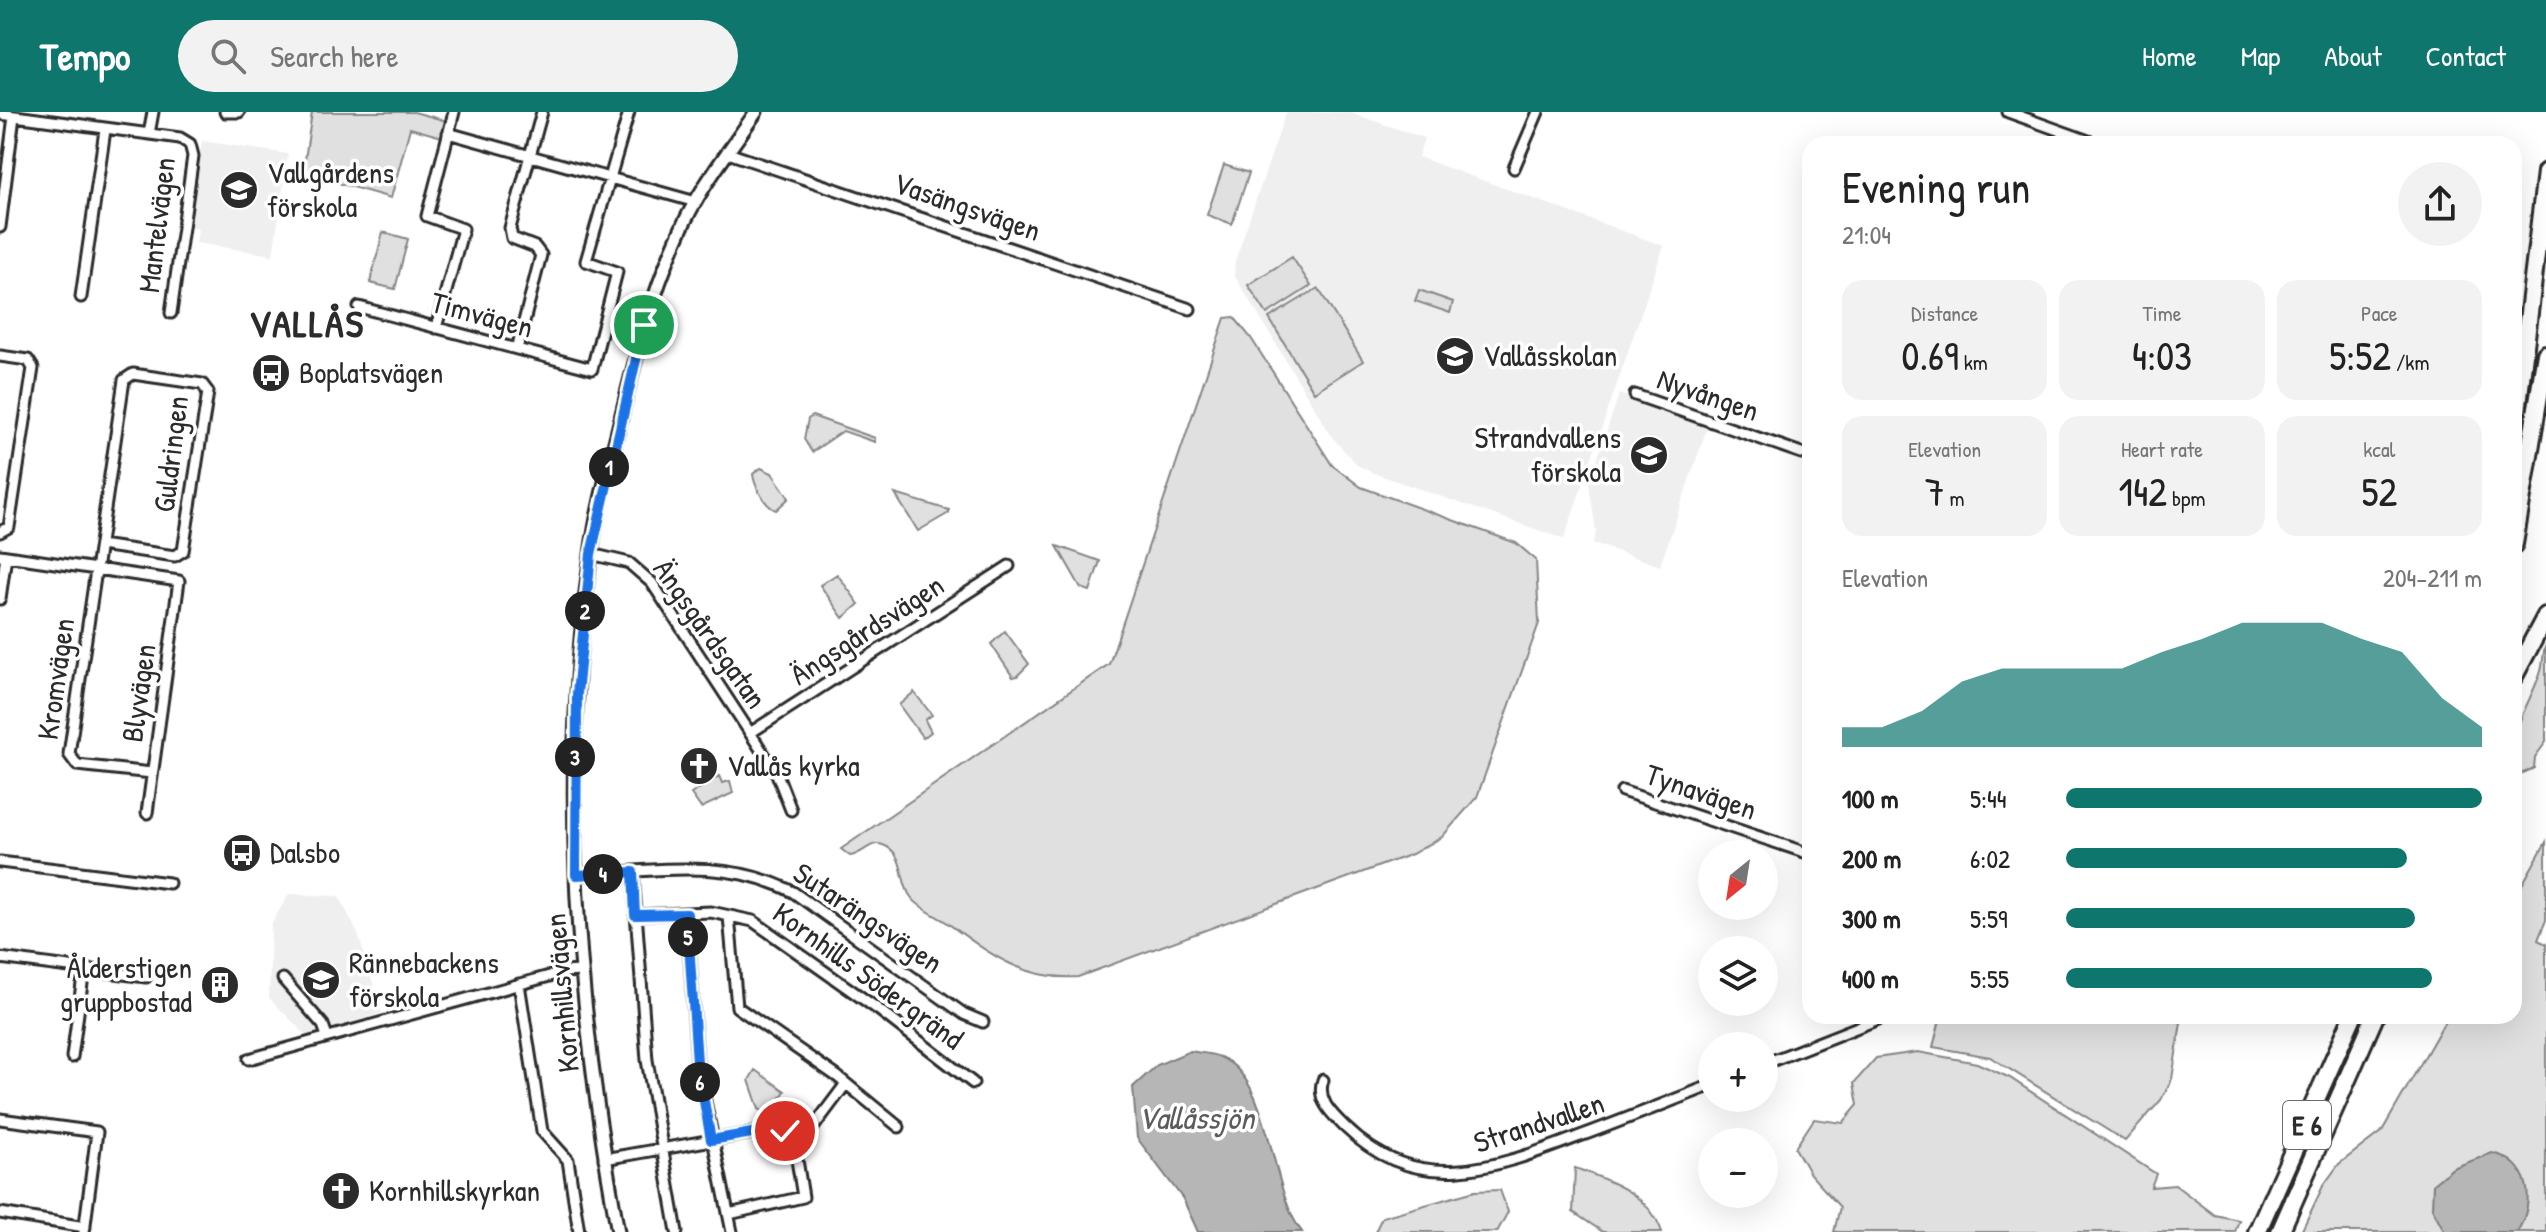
<!DOCTYPE html>
<html lang="en">
<head>
<meta charset="utf-8">
<style>
	body { margin:0; font-family:"Patrick Hand",sans-serif; background:#f2f2f2; color:#222; height:100vh; display:flex; flex-direction:column; font-size:30px; white-space:nowrap }
	* { box-sizing:border-box; margin:0 }
	p { font-size:26px; color:#767676 }
	.icon { flex:none; width:44px; height:44px; fill:none; stroke:currentColor; stroke-width:2; stroke-linecap:round; stroke-linejoin:round }
	.map { position:relative; flex:1; overflow:hidden }
	.panel { position:absolute; left:1802px; top:24px; width:720px; height:888px; display:flex; flex-direction:column; background:#fff; border-radius:24px; box-shadow:0 8px 32px #0002 }
	.panel>* { flex:none }
	.needle { width:52px; rotate:210deg }
	.fabs { position:absolute; left:1698px; top:728px; display:grid; gap:16px }
	.fabs a { display:grid; place-items:center; width:80px; height:80px; border-radius:50%; background:#fff; box-shadow:0 8px 32px #0002; font-size:40px }
	.pin { position:absolute; display:grid; place-items:center; width:68px; height:68px; color:#fff; margin:-34px; border:4px solid #fff; border-radius:50%; box-shadow:0 2px 8px #0007 }
	.km { position:absolute; width:40px; height:40px; margin:-20px; border-radius:50%; background:#222; color:#fff; font-size:22px; line-height:40px; text-align:center }
	.round { display:grid; place-items:center; flex:none; width:84px; height:84px; border-radius:42px; background:#f2f2f2 }
	.headline { display:flex; align-items:center; justify-content:space-between; height:136px; padding:0 40px }
	h1 { font-size:44px; font-weight:600; line-height:60px }
	.stats { display:grid; grid-template-columns:repeat(3,1fr); gap:12px; height:136px; padding:8px 40px }
	.stats div { display:grid; align-content:center; border-radius:20px; background:#f2f2f2; text-align:center }
	.stats b { font-size:40px; font-weight:600 }
	.stats small { font-size:22px; font-weight:400 }
	.stats p { font-size:22px }
	.chart { height:224px; padding:16px 40px }
	.chart p { display:flex; justify-content:space-between }
	.chart svg { width:100%; height:144px; margin-top:8px; fill:#0f766e; opacity:.7 }
	ul { padding:0 40px; list-style:none; font-size:26px }
	li { display:grid; grid-template-columns:128px 96px 1fr; align-items:center; height:60px }
	li i { height:20px; border-radius:10px; background:#0f766e }
	header { display:flex; align-items:center; gap:48px; box-sizing:border-box; height:112px; padding:0 40px; background:#0f766e; color:#fff }
	header strong { font-size:38px }
	nav { display:flex; gap:44px; margin-inline-start:auto; font-size:28px }
	.search { width:560px; height:72px; background:#f2f2f2; display:flex; align-items:center; gap:20px; box-sizing:border-box; padding:0 28px; border-radius:44px; color:#767676; font-size:30px }
	.map>svg:first-child { display:block }
</style>
</head>
<body>
<header>
<strong>Tempo</strong>
<div class="search"><svg class="icon" aria-label="search" viewBox="0 0 24 24"><circle cx="10" cy="10" r="6"/><path d="M15 15l6 6"/></svg>Search here</div>
<nav><a>Home</a><a>Map</a><a>About</a><a>Contact</a></nav>
</header>
<div class="map">
<svg width="2546" height="1120" viewBox="0 0 2546 1120">
	<rect width="100%" height="100%" fill="#fff"/>
	<filter id="ink" filterUnits="userSpaceOnUse"><feTurbulence type="fractalNoise" baseFrequency=".0125" numOctaves="2"/><feDisplacementMap in="SourceGraphic" scale="16" xChannelSelector="R" yChannelSelector="G"/><feConvolveMatrix kernelMatrix="1 2 1 2 8 2 1 2 1" color-interpolation-filters="sRGB"/></filter>
	<g filter="url(#ink)">
		<!-- built -->
		<path fill="#efefef" d="M1286 0H1348L1424 26 1418 45 1664 134 1564 427 1373 361 1357 353 1333 326 1234 163 1235 149Z
			M202 29 288 42 273 143 196 131 198 116 189 114Z
			M1619 282 1708 313 1660 454 1593 431 1596 420 1589 372Z
			M289 782 339 784 358 822 382 901 307 924 269 886 271 812Z"/>
		<!-- green -->
		<path fill="#e0e0e0" stroke="#868686" stroke-width="2" d="M312 0H414L447 9 442 25 410 16 391 86 303 61Z
			M1224 53 1249 61 1232 112 1207 103Z
			M383 120 408 127 395 177 370 171Z
			M1292 145 1311 174 1267 202 1248 173Z
			M1318 176 1363 249 1314 280 1269 206Z
			M1419 178 1453 190 1450 201 1415 189Z
			M1234 205 1251 226 1332 353 1361 375 1516 431 1536 448 1539 511 1477 685 1442 725 1412 742 1078 865C1024 869 987 840 946 810 935 803 918 795 911 785 899 770 906 741 883 733 871 728 862 743 850 744L841 737 1109 552 1225 206Z
			M812 304 875 326V330L843 319 812 340 804 327 808 307Z
			M761 356 772 361 789 386 776 398C764 394 754 372 753 362Z
			M895 382 949 398V401L918 419Z
			M1057 434 1100 449 1090 479 1081 476Z
			M837 462 859 492 843 506 820 473Z
			M1005 519 1029 552 1017 564 1013 565 991 532Z
			M2546 533V630L2535 645 2534 656 2521 662C2499 629 2532 591 2541 558 2544 550 2542 541 2546 533Z
			M914 580 932 603 925 608 931 620 923 626 899 593Z
			M719 664 722 671 730 669 733 681 701 696 691 682Z
			M2546 730V808L2538 828 2546 832V1120H2301L2323 1074 2339 1052 2382 1019 2448 904H2514V787Z
			M1941 904H2182L2172 967 2161 988 2125 1029 1990 945 1933 935Z
			M1918 940 1977 951 2010 966 2156 1062 2151 1075 2175 1073 2215 1103 2239 1108 2235 1120H1834L1840 1095 1810 1062 1795 1036 1814 1007 1843 1011 1858 993 1854 971 1876 946Z
			M755 958 785 979 769 1004 759 997 749 968Z
			M1575 1056C1611 1069 1649 1082 1662 1120H1603L1573 1100Z
			M1500 1078 1508 1100 1497 1120H1375L1382 1105 1475 1079Z"/>
		<!-- water -->
		<path fill="#b6b6b6" stroke="#7e7e7e" stroke-width="2" d="M1190 939C1199 941 1211 941 1220 945 1273 967 1269 1079 1302 1120H1198L1183 1087 1137 1026 1133 975 1157 953Z
			M2492 1041C2531 1049 2536 1091 2517 1120H2445L2432 1096 2433 1072 2453 1056Z"/>
		<g fill="none" stroke-linecap="round" stroke-linejoin="round">
			<!-- minor casing -->
			<g stroke="#2b2b2b" stroke-width="15">
				<path id="minor" d="M225 0H239
					M2008 0 2097 32
					M0 2 180 26 190 32 193 44 171 201
					M448 21 696 90
					M149 22 153 0
					M728 41 1190 197
					M1514 56 1538 0
					M0 115 14 4
					M81 185 105 18
					M359 195 592 257 617 160 586 149 629 0
					M436 216 463 117 427 104 454 0
					M517 237 541 143 535 135 512 126 510 116 542 0
					M0 244 28 248 33 256 9 415 0 420
					M1635 283 1810 344
					M100 433 175 444 183 439 208 280 202 272 133 262 124 268 69 642 77 653 152 661
					M591 442 629 451 652 471 777 662 791 698
					M0 443 179 469 147 701
					M0 487 6 444
					M750 621 1009 454
					M1622 679 1810 742
					M0 750 169 771
					M633 760 647 948 677 1120
					M576 763C650 760 724 744 793 780L964 902 983 910
					M687 802 697 950 732 1120
					M635 803 711 800 753 809 879 898 973 971
					M729 804 737 895 838 965 899 1015
					M0 846 146 865
					M283 867 323 913 327 924
					M519 872 542 1019 568 1048 579 1120
					M72 945 84 857
					M249 947 564 860 581 859
					M1764 952 1886 904
					M1323 968C1316 988 1332 1002 1345 1015 1419 1087 1498 1055 1580 1024 1624 1008 1668 990 1712 973
					M0 1007 97 1020 84 1120
					M604 1047 775 1017 785 1019 794 1029H803L845 973
					M0 1101 85 1115
					M729 1102 803 1085 794 1029"/>
			</g>
			<!-- tertiary casing -->
			<g stroke="#2b2b2b" stroke-width="17">
				<path id="tertiary" d="M618 1120C577 897 558 667 591 442 597 396 610 351 621 306 636 243 652 182 679 122 698 78 729 39 756 0"/>
			</g>
			<!-- motorway casing -->
			<g stroke="#2b2b2b" stroke-width="22">
				<path id="motorway" d="M2514 325 2546 60
					M2514 432 2546 242
					M2514 564 2546 504
					M2257 1120 2353 904
					M2280 1120 2375 904"/>
			</g>
			<!-- minor -->
			<use href="#minor" stroke="#fff" stroke-width="9"/>
			<!-- tertiary -->
			<use href="#tertiary" stroke="#fff" stroke-width="11"/>
			<!-- motorway -->
			<use href="#motorway" stroke="#fff" stroke-width="16"/>
		</g>
	</g>
	<g fill="none" stroke-linecap="round" stroke-linejoin="round" filter="url(#ink)">
		<!-- route casing -->
		<g stroke="#fff" stroke-width="16">
			<path id="route" d="M644 213 591 442 577 582 576 763 633 760 635 803 687 802 697 950 711 1028 775 1017 785 1019"/>
		</g>
		<!-- route -->
		<use href="#route" stroke="#1a73e8" stroke-width="10"/>
	</g>
	<!-- icons -->
	<defs>
		<g id="school-disc" transform="scale(2)"><circle r="9.5" fill="#2b2b2b" stroke="#fff"/><path d="M0-5L7-2L0 1L-7-2ZM-4 1L0 2.5L4 1V4Q0 6-4 4Z" fill="#fff"/></g>
		<g id="bus-disc" transform="scale(2)"><circle r="9.5" fill="#2b2b2b" stroke="#fff"/><path d="M-5-6H5V4H4V6H2V4H-2V6H-4V4H-5ZM-3.5-4V0h7V-4ZM-3.5 1.2v1.5H-2V1.2ZM2 1.2v1.5H3.5V1.2Z" fill="#fff"/></g>
		<g id="church-disc" transform="scale(2)"><circle r="9.5" fill="#2b2b2b" stroke="#fff"/><path d="M-1.2-6h2.4v3.5h3.3v2.4h-3.3V6h-2.4V-.1h-3.3v-2.4h3.3Z" fill="#fff"/></g>
		<g id="building-disc" transform="scale(2)"><circle r="9.5" fill="#2b2b2b" stroke="#fff"/><path d="M-4-6H4V6H1V3H-1V6H-4ZM-2.5-4.3h1.7v1.8h-1.7ZM.8-4.3h1.7v1.8H.8ZM-2.5-1h1.7V.8h-1.7ZM.8-1h1.7V.8H.8Z" fill="#fff"/></g>
	</defs>
	<g fill-rule="evenodd">
		<use href="#school-disc" x="239" y="78"/>
		<use href="#school-disc" x="1455" y="244"/>
		<use href="#bus-disc" x="271" y="261"/>
		<use href="#school-disc" x="1649" y="343"/>
		<use href="#church-disc" x="699" y="654"/>
		<use href="#bus-disc" x="242" y="741"/>
		<use href="#school-disc" x="321" y="868"/>
		<use href="#building-disc" x="220" y="873"/>
		<use href="#church-disc" x="341" y="1079"/>
	</g>
	<g text-anchor="middle" stroke-width="7" stroke-linejoin="round" paint-order="stroke">
		<!-- shield labels -->
		<rect fill="#fff" stroke="#6b6b6b" stroke-width="2" x="2283" y="989" width="48" height="48" rx="6"/>
		<g font-size="28" font-weight="bold" fill="#2b2b2b">
			<text x="2307" y="1023">E 6</text>
		</g>
		<!-- poi labels -->
		<g font-size="30" fill="#2b2b2b" stroke="#fff" text-anchor="start">
			<text x="267" y="71">Vallgårdens<tspan x="267" dy="34">förskola</tspan></text>
			<text x="1483" y="254">Vallåsskolan</text>
			<text x="299" y="271">Boplatsvägen</text>
			<text x="1621" y="336" text-anchor="end">Strandvallens<tspan x="1621" dy="34">förskola</tspan></text>
			<text x="727" y="664">Vallås kyrka</text>
			<text x="270" y="751">Dalsbo</text>
			<text x="349" y="861">Rännebackens<tspan x="349" dy="34">förskola</tspan></text>
			<text x="192" y="866" text-anchor="end">Ålderstigen<tspan x="192" dy="34">gruppbostad</tspan></text>
			<text x="369" y="1089">Kornhillskyrkan</text>
		</g>
		<!-- street labels -->
		<g font-size="30" fill="#2b2b2b" stroke="#fff">
			<text transform="translate(967 95) rotate(19)" y="10">Vasängsvägen</text>
			<text transform="translate(157 113) rotate(-83)" y="10">Mantelvägen</text>
			<text transform="translate(482 203) rotate(15)" y="10">Timvägen</text>
			<text transform="translate(1708 283) rotate(19)" y="10">Nyvången</text>
			<text transform="translate(171 342) rotate(-83)" y="10">Guldringen</text>
			<text transform="translate(867 518) rotate(-33)" y="10">Ängsgårdsvägen</text>
			<text transform="translate(710 522) rotate(55)" y="10">Ängsgårdsgatan</text>
			<text transform="translate(56 567) rotate(-82)" y="10">Kromvägen</text>
			<text transform="translate(139 581) rotate(-82)" y="10">Blyvägen</text>
			<text transform="translate(1701 680) rotate(19)" y="10">Tynavägen</text>
			<text transform="translate(868 806) rotate(34)" y="10">Sutarängsvägen</text>
			<text transform="translate(868 864) rotate(36)" y="10">Kornhills Södergränd</text>
			<text transform="translate(562 881) rotate(-95)" y="10">Kornhillsvägen</text>
			<text transform="translate(1539 1011) rotate(-18)" y="10">Strandvallen</text>
		</g>
		<!-- water labels -->
		<g font-size="32" font-style="italic" fill="#5c5c5c" stroke="#fff">
			<text x="1196" y="1017">Vallåssjön</text>
		</g>
		<!-- district labels -->
		<g font-size="38" font-weight="bold" letter-spacing="2" fill="#2b2b2b" stroke="#fff">
			<text x="307" y="225">VALLÅS</text>
		</g>
	</g>
</svg>
<div class="fabs">
<a><svg class="needle" viewBox="-14 -14 28 28"><path d="M0-13l5 13h-10z" fill="#e53935"/><path d="M0 13l5-13h-10z" fill="#767676"/></svg></a>
<a><svg class="icon" aria-label="layers" viewBox="0 0 24 24"><path d="M12 4l9 5-9 5-9-5zM3 14l9 5 9-5"/></svg></a>
<a>+</a>
<a>−</a>
</div>
<div class="pin" style="left:644px;top:213px;background:#1e9e55"><svg class="icon" aria-label="arrive" viewBox="0 0 24 24"><path d="M6 21V4h12l-3 4 3 4H6"/></svg></div>
<div class="pin" style="left:785px;top:1019px;background:#d93025"><svg class="icon" aria-label="check" viewBox="0 0 24 24"><path d="M5 12l5 5 9-10"/></svg></div>
<b class="km" style="left:609px;top:355px">1</b>
<b class="km" style="left:585px;top:499px">2</b>
<b class="km" style="left:575px;top:645px">3</b>
<b class="km" style="left:603px;top:762px">4</b>
<b class="km" style="left:688px;top:825px">5</b>
<b class="km" style="left:700px;top:970px">6</b>
<section class="panel">
<div class="headline"><div><h1>Evening run</h1><p>21:04</p></div><a class="round"><svg class="icon" aria-label="share" viewBox="0 0 24 24"><path d="M12 15V3M7 8l5-5 5 5M5 13v7h14v-7"/></svg></a></div>
<div class="stats">
<div><p>Distance</p><b>0.69<small> km</small></b></div>
<div><p>Time</p><b>4:03</b></div>
<div><p>Pace</p><b>5:52<small> /km</small></b></div>
</div>
<div class="stats">
<div><p>Elevation</p><b>7<small> m</small></b></div>
<div><p>Heart rate</p><b>142<small> bpm</small></b></div>
<div><p>kcal</p><b>52</b></div>
</div>
<div class="chart"><p><span>Elevation</span>204–211 m</p>
<svg viewBox="0 0 160 44" preserveAspectRatio="none"><path d="M0 44V38L10 38L20 33L30 24L40 20L50 20L60 20L70 20L80 15L90 11L100 6L110 6L120 6L130 11L140 15L150 29L160 38V44z"/></svg>
</div>
<ul>
<li><b>100 m</b>5:44<i style="width:100%"></i></li>
<li><b>200 m</b>6:02<i style="width:82%"></i></li>
<li><b>300 m</b>5:59<i style="width:84%"></i></li>
<li><b>400 m</b>5:55<i style="width:88%"></i></li>
</ul>
</section>
</div>
</body>
</html>
